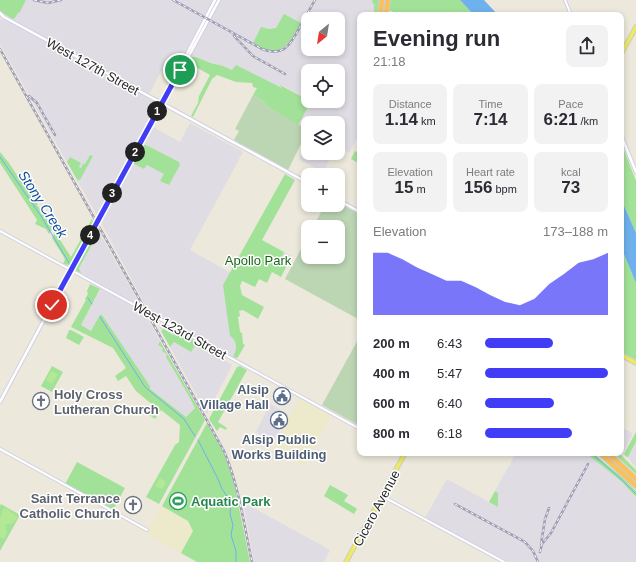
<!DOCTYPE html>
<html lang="en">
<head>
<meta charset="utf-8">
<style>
	body { margin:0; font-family:Arial,sans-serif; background:#f2f2f3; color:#2b2b33; height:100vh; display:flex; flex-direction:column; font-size:15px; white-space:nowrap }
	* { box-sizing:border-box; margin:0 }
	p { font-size:13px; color:#7c7c81 }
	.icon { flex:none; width:22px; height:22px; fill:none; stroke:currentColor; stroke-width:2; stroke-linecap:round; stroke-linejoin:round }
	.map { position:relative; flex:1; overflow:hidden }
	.sheet { position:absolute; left:357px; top:12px; width:267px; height:444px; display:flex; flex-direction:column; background:#fff; border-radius:8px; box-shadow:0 2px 6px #0003 }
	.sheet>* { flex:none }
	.needle { width:26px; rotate:210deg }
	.fabs { position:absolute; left:301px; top:12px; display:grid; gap:8px }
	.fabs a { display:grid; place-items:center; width:44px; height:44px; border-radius:8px; background:#fff; box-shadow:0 2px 6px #0003; font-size:20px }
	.pin { position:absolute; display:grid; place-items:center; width:34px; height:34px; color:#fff; margin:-17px; border:2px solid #fff; border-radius:50%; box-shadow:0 1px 4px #0007 }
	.km { position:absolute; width:20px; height:20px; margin:-10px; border-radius:50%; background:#222; color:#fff; font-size:11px; line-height:20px; text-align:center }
	.round { display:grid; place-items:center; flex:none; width:42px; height:42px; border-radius:8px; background:#f2f2f3 }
	.summary { display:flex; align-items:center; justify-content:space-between; height:68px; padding:0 16px }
	h1 { font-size:22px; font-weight:800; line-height:30px }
	.metrics { display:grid; grid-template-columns:repeat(3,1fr); gap:6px; height:68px; padding:4px 16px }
	.metrics div { display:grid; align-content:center; border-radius:8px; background:#f2f2f3; text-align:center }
	.metrics b { font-size:17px; font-weight:800 }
	.metrics small { font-size:11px; font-weight:400 }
	.metrics p { font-size:11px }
	.chart { height:112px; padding:8px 16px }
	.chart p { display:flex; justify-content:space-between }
	.chart svg { width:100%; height:72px; margin-top:4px; fill:#413df7; opacity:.7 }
	ul { padding:0 16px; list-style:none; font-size:13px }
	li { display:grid; grid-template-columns:64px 48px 1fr; align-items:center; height:30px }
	li i { height:10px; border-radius:5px; background:#413df7 }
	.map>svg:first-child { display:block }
</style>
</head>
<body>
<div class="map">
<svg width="636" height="562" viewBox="0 0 636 562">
	<rect width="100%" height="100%" fill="#ece8db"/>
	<!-- industrial -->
	<path fill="#e0dce4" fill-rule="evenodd" d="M26 0H372L373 3 379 5 374 6V15H360V134L349 153 338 147V123H308V130L298 125 311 102 310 101H338V71H308V100L282 85 283 88 196 57H189L184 66 168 58 147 98 158 104 147 123 153 127 180 142 190 123 243 152 190 250 231 273 227 279 238 348 233 357 148 310 97 215 0 44V19L7 21 10 17 13 19 18 13 20 12ZM308 19H338V49H308Z
		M308 140V153H333L323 172 299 159Z
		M99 232 142 308 81 273 79 268Z
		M284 252 292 256 288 263 281 259Z
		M91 283 144 312 160 341 158 345 163 348 168 354 178 377 182 383 195 408 186 417 150 389V386L102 315 91 331 81 325 100 290Z
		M166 325 175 332 173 335 164 329 161 330 159 327Z
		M174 342 191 352 195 346 204 351 206 347 223 357V359L232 365 207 414 170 347Z
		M270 404 288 414 270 448 261 443 264 437 256 432Z
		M621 427 632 433V435L622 456 618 453H621Z
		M636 442V467L626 456 628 457Z
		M516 453H586L622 482 636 497V562H507L425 518 447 479 498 507V493L495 491Z
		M243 502 330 550 324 562H254Z"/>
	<!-- education -->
	<path fill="#ede9cb" d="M300 399 331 416 304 467 273 450Z
		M162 506 188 521 193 531 181 553 146 534Z"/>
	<!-- green -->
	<path fill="#a2e298" d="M0 0H26L20 12 18 13 14 19H13L0 12Z
		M372 0H379L378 15H374V5H376L373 4Z
		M391 0H460L474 15H399L389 10Z
		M284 14 301 23C289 45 279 61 253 43L261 27 269 29 276 28Z
		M189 57H196L211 63 223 66 232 70 236 65 282 88 280 85 308 100V101L311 102 298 125 268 107 262 100 253 95 257 88 253 87 252 83 236 82 217 75 212 79 193 117 191 116 198 103 199 96 210 75 187 62Z
		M143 145H146L179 162 180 165 169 185 160 181 164 174 147 165 144 169 132 163Z
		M624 150 636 181V233L621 199V151Z
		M355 151 360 154V164L351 159Z
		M0 152 9 163 26 189 28 186 37 191 39 195 37 205 53 228 49 234 46 229 35 224 37 220 0 163Z
		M90 155 93 156 80 180 79 179 78 181 67 162 70 157 81 163 79 167 81 168 83 164H85Z
		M285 174 295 180 262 240 284 252 281 259 288 263 281 277 272 272 267 283 259 279 255 287 242 281 240 286 242 295 264 307 258 319 243 310 239 311 240 316 238 317 240 332 242 333 243 344 245 345 238 357 237 358 233 357C237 349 238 341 230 336L223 285Z
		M92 219 94 223 71 265H68L63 264 65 259 52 238 55 232 71 257Z
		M96 228 99 232 79 268 81 273 76 271V267Z
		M621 247 636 283V360L621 352Z
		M90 284 100 289 81 325 91 331 100 315H102L150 386V389L186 417 195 408C186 390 176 374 166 357L167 354 162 351 163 348 158 345 160 341 205 420 159 504 146 497 175 445 179 442 180 425 161 410 155 419 148 414 154 406 136 391 126 376 118 381 115 376 126 368 113 348 71 327 86 300 85 299 88 294 87 291Z
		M168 326 206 347 204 351 195 346 191 352 174 342 170 347 161 331 164 329 173 335 175 332Z
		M69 330H71L84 337 79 345 66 338Z
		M52 366 63 372 52 392 41 386Z
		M240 366 247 370 218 422 227 428 226 430 220 427 217 431 209 419 237 367Z
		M207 423 222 449 233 478 250 562H197L181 553 193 531 188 521 162 506Z
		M636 432V442L628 457H627L624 454Z
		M586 453H593L622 477 636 491V497L622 482Z
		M613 453 621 455 636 470V474Z
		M77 462 125 488 113 510 65 484Z
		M330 485 348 495 344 501 356 508 357 509 354 514 324 496Z
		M495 491 498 493V507L489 502Z
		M1 504 20 515 0 551V506Z"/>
	<!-- cemetery -->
	<path fill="#bcd5b3" d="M253 95 262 100 268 107 308 130 288 170 234 140 239 131 235 129Z
		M338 203 360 214V320L285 279 308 236V257H338V227H313L325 205H338Z
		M360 336V426L322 405Z"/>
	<!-- pitch -->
	<path fill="#b3e994" d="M51 371 58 374 52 384 46 380Z
		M160 478 166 482 162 489 155 486Z
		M6 508 18 517 13 523 5 525 7 532 4 539 0 537V518L3 509Z"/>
	<!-- water -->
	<path fill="#6fb1ed" d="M460 0H484L498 15H474Z
		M621 199 636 233V283L621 247Z"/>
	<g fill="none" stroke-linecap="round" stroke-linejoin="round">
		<!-- stream -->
		<path stroke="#6fb1ed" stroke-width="1" d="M0 157 41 216 69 263
			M88 298 92 304
			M100 317 145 387 184 419 195 436
			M198 440 217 477 222 489 229 499 231 504 230 514 233 525 231 535 236 551V562
			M591 453 621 479 636 494"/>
		<!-- tertiary casing -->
		<g stroke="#d1d1e2" stroke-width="4">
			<path id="tertiary" d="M565 0 571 15
				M0 231 360 429
				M0 449 147 530
				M382 496 504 562"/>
		</g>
		<!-- secondary casing -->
		<g stroke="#d1d1e2" stroke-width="4.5">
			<path id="secondary" d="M0 13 4 17 308 183
				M162 103 164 102 219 0
				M621 135 636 172
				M338 200 360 212
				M100 216 142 140 215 0
				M0 402 92 230"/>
		</g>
		<!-- primary casing -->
		<g stroke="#ccc" stroke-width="5.5">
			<path id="primary" d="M621 54 636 27
				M621 355 636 363
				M346 562 405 453"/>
		</g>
		<!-- motorway casing -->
		<g stroke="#ccc" stroke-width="6">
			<path id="motorway" d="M380 15 382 0
				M386 15 388 0
				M600 453 636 486
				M608 453 636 479"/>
		</g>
		<!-- tertiary -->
		<use href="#tertiary" stroke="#fff" stroke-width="2"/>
		<!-- secondary -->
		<use href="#secondary" stroke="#fff" stroke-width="2.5"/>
		<!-- primary -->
		<use href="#primary" stroke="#eeeb5d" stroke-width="3.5"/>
		<!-- motorway -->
		<use href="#motorway" stroke="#fcc056" stroke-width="4"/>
		<!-- rail casing -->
		<g stroke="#a09eb4" stroke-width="2.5">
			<path id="rail" d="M34 0 48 3 61 0
				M173 0 262 49C285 58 292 42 301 25 306 17 310 8 315 0
				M234 36 253 56 285 74
				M0 49 224 451C239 486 244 525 252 562
				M29 96 37 103 55 135
				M455 504 525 542 533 551 538 562
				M541 544 545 519 549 508
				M540 552 542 544 551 533 588 464"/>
		</g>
		<!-- rail -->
		<use href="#rail" stroke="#fff" stroke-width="1" stroke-dasharray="3" stroke-linecap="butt"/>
		<!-- secondary-bridge casing -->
		<g stroke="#d1d1e2" stroke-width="4.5" stroke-linecap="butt">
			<path id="secondary-bridge" d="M92 230 100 216"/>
		</g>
		<!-- secondary-bridge -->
		<use href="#secondary-bridge" stroke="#fff" stroke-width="2.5"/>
	</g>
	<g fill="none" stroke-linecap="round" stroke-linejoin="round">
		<!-- route casing -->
		<g stroke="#fff" stroke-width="8">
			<path id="route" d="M52 305 180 70"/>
		</g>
		<!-- route -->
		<use href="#route" stroke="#413df7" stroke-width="5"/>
	</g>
	<!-- icons -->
	<defs>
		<g id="civic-ring" transform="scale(0.9)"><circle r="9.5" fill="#fff" stroke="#5c6f8a" stroke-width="1.5"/><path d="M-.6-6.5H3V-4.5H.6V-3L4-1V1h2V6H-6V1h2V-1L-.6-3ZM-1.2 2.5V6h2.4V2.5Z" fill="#5c6f8a"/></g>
		<g id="church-ring" transform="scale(0.9)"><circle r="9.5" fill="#fff" stroke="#6b7280" stroke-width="1.5"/><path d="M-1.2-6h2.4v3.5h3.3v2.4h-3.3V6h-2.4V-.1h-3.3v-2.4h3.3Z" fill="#6b7280"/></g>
		<g id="stadium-ring" transform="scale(0.9)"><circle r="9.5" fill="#fff" stroke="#2e9e5b" stroke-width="1.5"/><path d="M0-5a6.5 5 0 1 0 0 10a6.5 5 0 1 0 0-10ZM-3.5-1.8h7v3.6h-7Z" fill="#2e9e5b"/></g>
	</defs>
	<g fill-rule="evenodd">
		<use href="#civic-ring" x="282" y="396"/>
		<use href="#church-ring" x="41" y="401"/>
		<use href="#civic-ring" x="279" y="420"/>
		<use href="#stadium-ring" x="178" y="501"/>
		<use href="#church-ring" x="133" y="505"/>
	</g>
	<g text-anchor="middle" stroke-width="3" stroke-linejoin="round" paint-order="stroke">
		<!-- street labels -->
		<g font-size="13" fill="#292929" stroke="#fff">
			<text transform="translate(93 66) rotate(29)" y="5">West 127th Street</text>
			<text transform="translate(180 330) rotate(29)" y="5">West 123rd Street</text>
			<text transform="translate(376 508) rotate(-62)" y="5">Cicero Avenue</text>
		</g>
		<!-- park labels -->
		<g font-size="13" fill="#1b651b" stroke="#fff">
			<text x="258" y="265">Apollo Park</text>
		</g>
		<!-- service labels -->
		<g font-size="13" font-weight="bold" fill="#4e5e75" stroke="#fff" text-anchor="end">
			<text x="269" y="394">Alsip<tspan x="269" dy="15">Village Hall</tspan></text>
			<text x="279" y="444" text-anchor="middle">Alsip Public<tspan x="279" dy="15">Works Building</tspan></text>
		</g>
		<!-- worship labels -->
		<g font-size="13" font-weight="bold" fill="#5b616d" stroke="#fff" text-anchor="start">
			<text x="54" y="399">Holy Cross<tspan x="54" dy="15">Lutheran Church</tspan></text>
			<text x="120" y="503" text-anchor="end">Saint Terrance<tspan x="120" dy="15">Catholic Church</tspan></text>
		</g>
		<!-- leisure labels -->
		<g font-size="13" font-weight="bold" fill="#27864d" stroke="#fff" text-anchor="start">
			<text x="191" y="506">Aquatic Park</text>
		</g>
		<!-- water labels -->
		<g font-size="14" font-style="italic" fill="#0f4c98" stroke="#fff">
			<text transform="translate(43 204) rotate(57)" y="5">Stony Creek</text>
		</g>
	</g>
</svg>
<div class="fabs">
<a><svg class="needle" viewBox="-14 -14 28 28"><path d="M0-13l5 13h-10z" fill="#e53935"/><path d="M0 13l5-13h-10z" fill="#7c7c81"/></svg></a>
<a><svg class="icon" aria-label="locate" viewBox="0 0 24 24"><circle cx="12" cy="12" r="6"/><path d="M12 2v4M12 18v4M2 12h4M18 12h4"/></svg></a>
<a><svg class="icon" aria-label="layers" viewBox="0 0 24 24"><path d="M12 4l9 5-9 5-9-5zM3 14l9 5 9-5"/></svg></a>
<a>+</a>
<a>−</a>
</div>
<div class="pin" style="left:180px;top:70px;background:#1e9e55"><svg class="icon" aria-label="arrive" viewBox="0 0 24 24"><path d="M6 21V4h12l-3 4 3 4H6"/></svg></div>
<div class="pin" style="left:52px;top:305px;background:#d93025"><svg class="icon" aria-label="check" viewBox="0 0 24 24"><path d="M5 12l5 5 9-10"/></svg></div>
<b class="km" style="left:157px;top:111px">1</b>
<b class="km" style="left:135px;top:152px">2</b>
<b class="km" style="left:112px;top:193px">3</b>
<b class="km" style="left:90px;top:235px">4</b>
<section class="sheet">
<div class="summary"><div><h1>Evening run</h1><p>21:18</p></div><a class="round"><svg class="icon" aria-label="share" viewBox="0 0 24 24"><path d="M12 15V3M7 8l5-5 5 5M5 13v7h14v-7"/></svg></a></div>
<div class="metrics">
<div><p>Distance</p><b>1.14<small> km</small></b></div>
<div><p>Time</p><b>7:14</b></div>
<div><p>Pace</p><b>6:21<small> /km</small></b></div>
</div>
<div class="metrics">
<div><p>Elevation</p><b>15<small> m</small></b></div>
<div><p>Heart rate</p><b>156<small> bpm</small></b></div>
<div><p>kcal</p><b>73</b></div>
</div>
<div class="chart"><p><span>Elevation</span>173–188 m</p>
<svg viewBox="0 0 160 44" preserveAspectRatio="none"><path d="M0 44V6L10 6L20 10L30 15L40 19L50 23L60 23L70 27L80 32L90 36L100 38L110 34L120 25L130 19L140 12L150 10L160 6V44z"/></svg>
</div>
<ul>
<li><b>200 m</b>6:43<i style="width:55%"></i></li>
<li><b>400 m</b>5:47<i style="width:100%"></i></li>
<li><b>600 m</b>6:40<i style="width:56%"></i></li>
<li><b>800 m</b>6:18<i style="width:71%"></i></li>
</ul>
</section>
</div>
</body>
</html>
